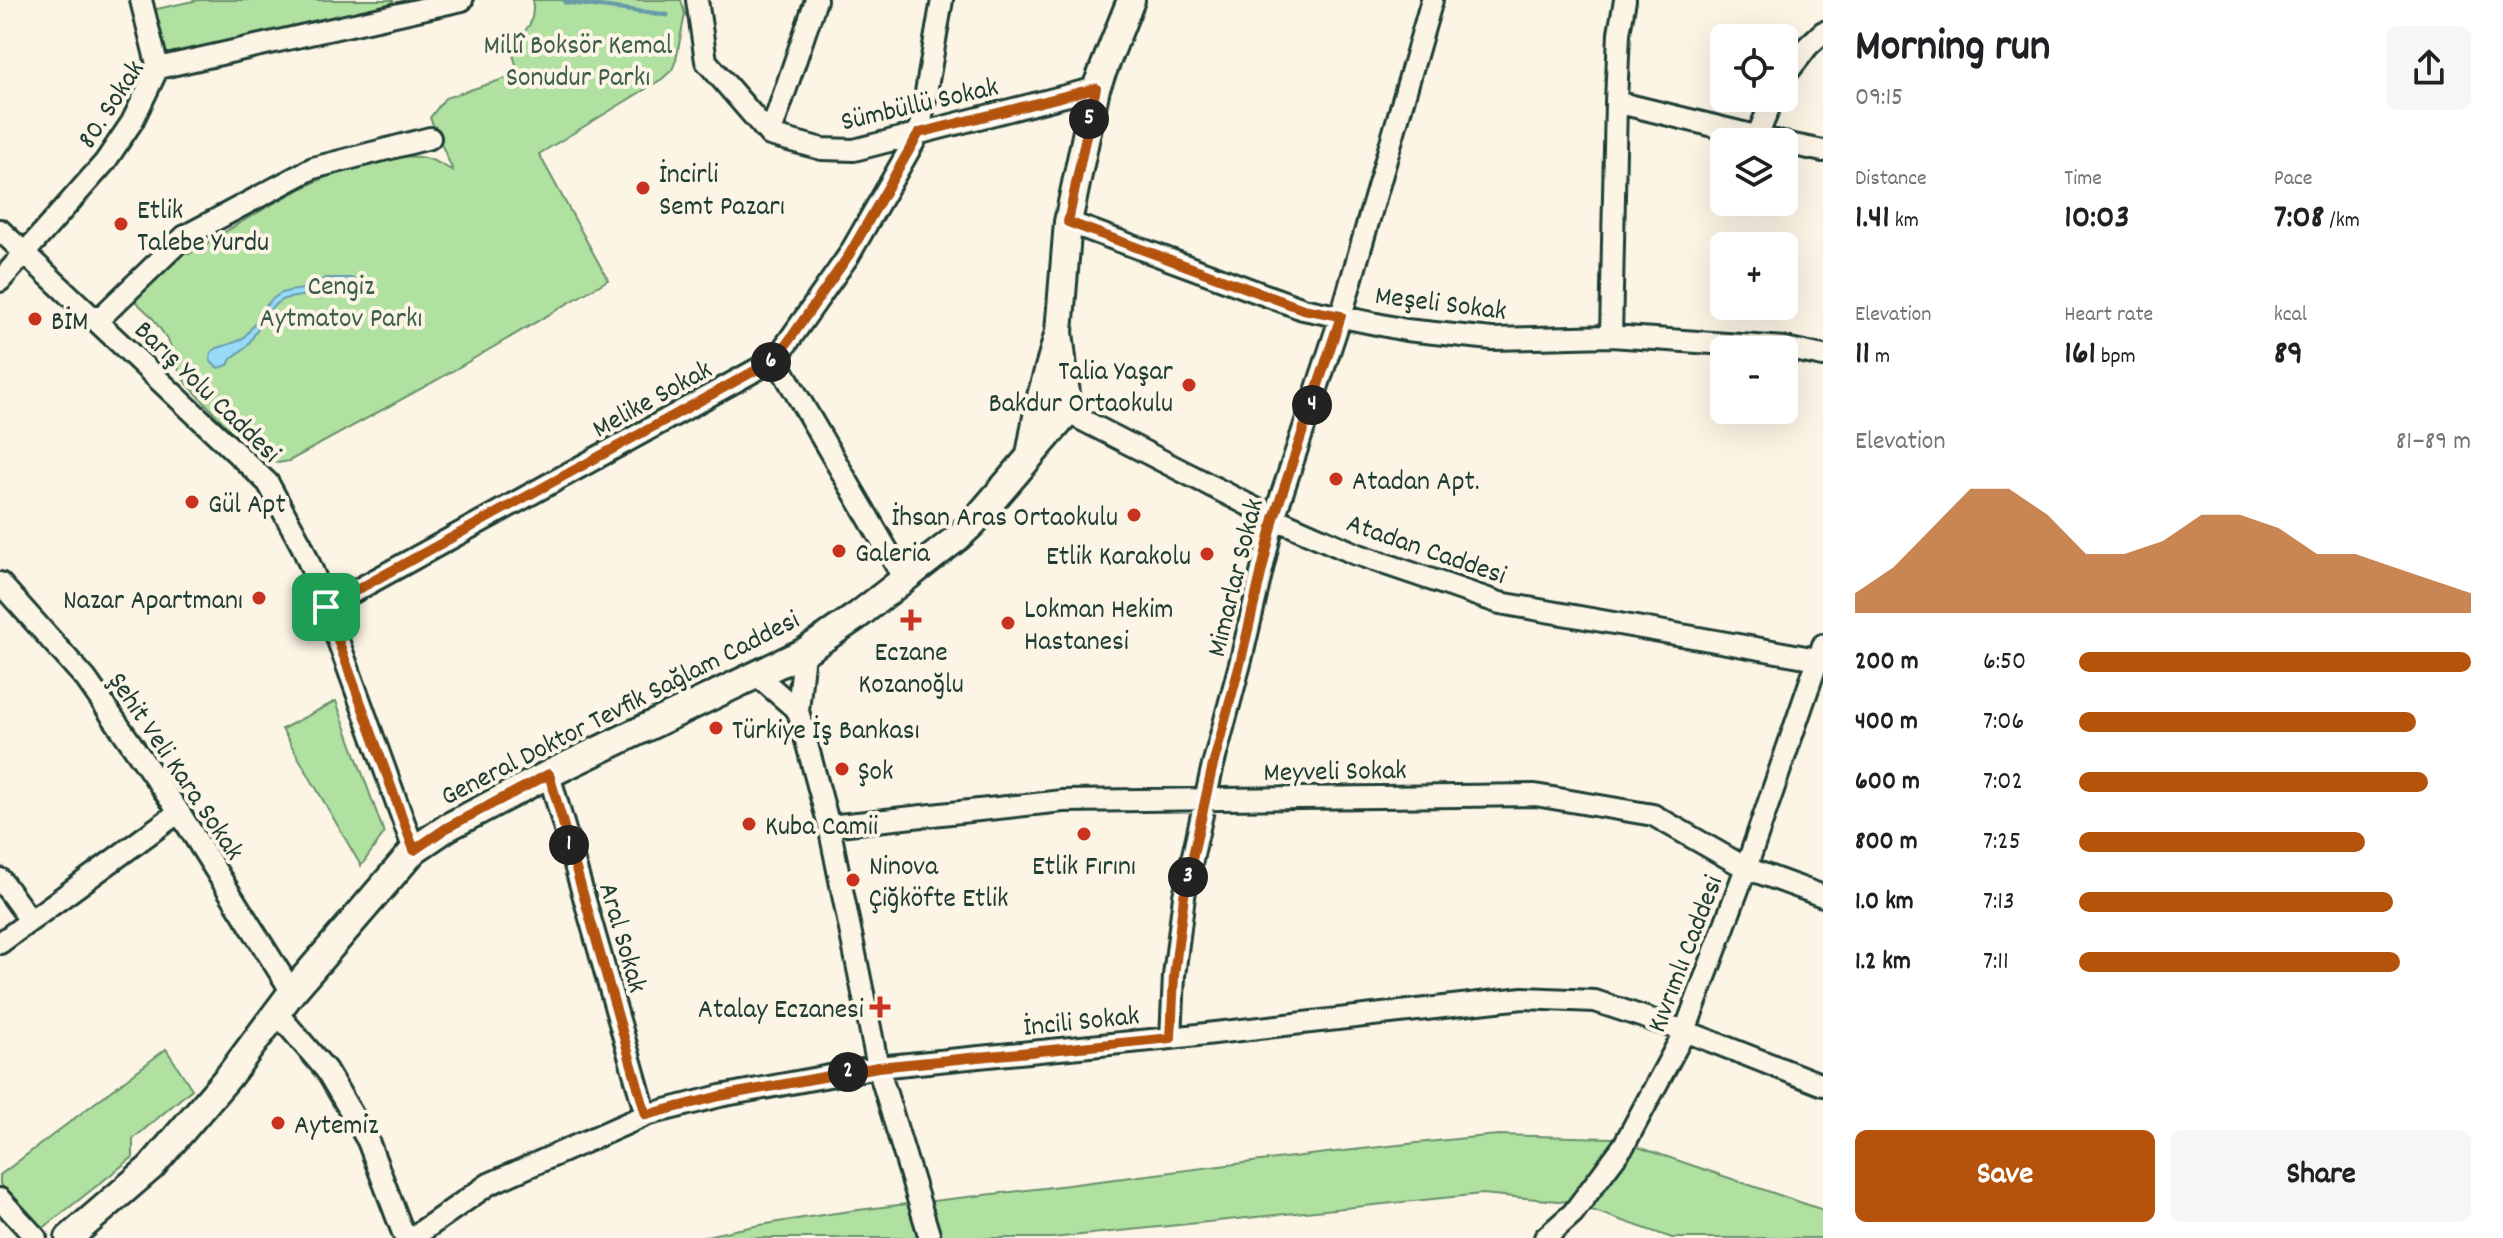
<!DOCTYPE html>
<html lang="en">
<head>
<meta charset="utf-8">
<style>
	body { margin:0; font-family:Dekko,sans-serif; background:#f6f6f6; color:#202124; height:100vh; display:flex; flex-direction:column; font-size:30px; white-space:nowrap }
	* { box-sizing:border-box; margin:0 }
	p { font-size:26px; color:#757577 }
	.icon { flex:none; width:44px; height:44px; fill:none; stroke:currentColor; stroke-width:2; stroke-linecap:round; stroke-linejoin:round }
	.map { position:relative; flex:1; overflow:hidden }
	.details { display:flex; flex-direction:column; background:#fff; width:680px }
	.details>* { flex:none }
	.buttons { position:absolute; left:1710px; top:24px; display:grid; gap:16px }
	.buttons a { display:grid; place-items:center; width:88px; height:88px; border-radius:12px; background:#fff; box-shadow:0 8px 32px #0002; font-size:40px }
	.pin { position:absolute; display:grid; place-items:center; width:68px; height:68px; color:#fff; margin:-34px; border-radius:16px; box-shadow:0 4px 12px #0006 }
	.km { position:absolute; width:40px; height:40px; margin:-20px; border-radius:50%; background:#222; color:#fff; font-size:22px; line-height:40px; text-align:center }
	.round { display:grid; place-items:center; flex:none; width:84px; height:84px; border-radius:12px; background:#f6f6f6 }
	.head { display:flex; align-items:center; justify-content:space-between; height:136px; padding:0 32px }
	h1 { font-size:44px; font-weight:800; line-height:60px }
	.figures { display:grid; grid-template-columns:repeat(3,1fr); gap:12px; height:136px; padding:8px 32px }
	.figures div { display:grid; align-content:center }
	.figures b { font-size:34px; font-weight:800 }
	.figures small { font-size:22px; font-weight:400 }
	.figures p { font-size:22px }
	.chart { height:224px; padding:16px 32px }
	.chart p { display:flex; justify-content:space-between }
	.chart svg { width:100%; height:144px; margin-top:8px; fill:#b45309; opacity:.7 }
	.action { display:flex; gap:16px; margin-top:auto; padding:16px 32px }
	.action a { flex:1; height:92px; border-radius:12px; background:#b45309; color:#fff; font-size:32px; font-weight:800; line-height:92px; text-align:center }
	.action a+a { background:#f6f6f6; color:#202124 }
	ul { padding:0 32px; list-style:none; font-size:26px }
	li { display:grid; grid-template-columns:128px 96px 1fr; align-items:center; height:60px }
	li i { height:20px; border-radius:10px; background:#b45309 }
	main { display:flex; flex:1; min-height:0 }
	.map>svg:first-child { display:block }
</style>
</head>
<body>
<main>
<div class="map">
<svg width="1823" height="1238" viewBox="0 0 1823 1238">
	<rect width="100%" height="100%" fill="#fcf5e5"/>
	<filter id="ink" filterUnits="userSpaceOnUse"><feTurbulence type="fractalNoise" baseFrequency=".0125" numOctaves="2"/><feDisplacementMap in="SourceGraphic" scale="16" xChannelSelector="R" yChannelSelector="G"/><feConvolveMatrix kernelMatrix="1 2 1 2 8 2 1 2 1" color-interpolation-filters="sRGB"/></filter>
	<g filter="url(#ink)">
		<!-- green -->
		<path fill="#b0e1a1" stroke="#688f6a" stroke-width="2" d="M198 0H393V3L162 55 152 10Z
			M533 0H681L685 14 676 60 672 70 662 79 539 154 608 280 437 380 289 461 278 463 251 453 182 378 168 340 151 316 136 302 141 287 183 244 189 254C245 220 358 144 425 158 435 160 444 166 453 171L430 118 445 98 519 74 509 42C530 30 534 23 533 0Z
			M336 701 384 833 361 866 282 729Z
			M166 1049 192 1089 133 1139V1157L41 1230 0 1184V1175Z
			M1499 1135 1612 1138 1823 1210V1238H1672L1569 1202 1482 1194 1052 1238H698C809 1212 922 1203 1035 1189 1190 1170 1344 1149 1499 1135Z"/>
		<!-- water -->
		<path fill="#97dbf9" stroke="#679caa" stroke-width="2" d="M325 278H351L368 285 370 292 364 297 355 291H349L330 285 306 295 284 299 272 307 247 346 231 359 228 365 219 368C213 365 208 361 211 353 214 345 234 346 243 338 257 325 261 305 278 295 286 290 294 291 302 289 310 286 318 282 325 278Z"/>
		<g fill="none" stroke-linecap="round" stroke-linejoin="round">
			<!-- stream -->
			<path stroke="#679caa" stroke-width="5" d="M565 2 667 15"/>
			<!-- minor casing -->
			<g stroke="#1f3d34" stroke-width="26">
				<path id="minor" d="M141 0 158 68
					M697 0 706 61 770 135 822 149 854 150 1096 88
					M1784 77 1808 46 1823 32
					M1616 102 1780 142
					M770 135 816 0
					M1757 137 1773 98
					M1784 143 1823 151
					M1068 222 1303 309 1406 330 1492 339 1611 336 1785 348 1823 356
					M0 230 268 483 302 546 315 577 414 850
					M0 281 105 162 132 122 158 68 462 0
					M97 321 185 236 313 168 430 138
					M1611 336 1616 102 1619 33 1625 0
					M776 359 904 579
					M1055 406 1274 518 1356 554 1500 603 1823 660
					M0 583 86 679 179 812 292 992
					M326 607 776 359 849 255 919 133 942 0
					M804 652 798 711 829 826 878 1067 930 1238
					M758 676 798 711
					M549 774 646 1115
					M829 826 1063 801 1535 795 1653 815 1746 868 1823 896
					M0 879 30 920
					M0 943 179 812
					M277 1013 326 1070 368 1141 405 1238
					M1171 1038 1174 976 1184 896 1212 769 1241 660 1274 518 1341 316 1432 0
					M0 1199 36 1238
					M412 1238 489 1184 646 1115 720 1096 878 1067 1171 1038 1523 998 1595 1001 1685 1031 1823 1085
					M1545 1238 1573 1213 1624 1145 1685 1031 1746 868 1823 645"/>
			</g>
			<!-- major casing -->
			<g stroke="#1f3d34" stroke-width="32">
				<path id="major" d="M1030 455 1040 400 1059 332 1068 222 1096 88 1131 0
					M69 1238 151 1167 229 1076 292 992 414 850 448 827 549 774 804 652 857 616 957 538 973 523 1068 412 1059 332"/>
			</g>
			<!-- minor -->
			<use href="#minor" stroke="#fcf5e5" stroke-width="20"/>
			<!-- major -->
			<use href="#major" stroke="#fcf5e5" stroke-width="26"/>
		</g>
	</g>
	<g fill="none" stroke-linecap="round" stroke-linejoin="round" filter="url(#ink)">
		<!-- route casing -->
		<g stroke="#fff" stroke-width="16">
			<path id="route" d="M1096 88 1068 222 1303 309 1341 316 1274 518 1241 660 1212 769 1184 896 1174 976 1171 1038 878 1067 720 1096 646 1115 549 774 448 827 414 850 326 607 776 359 849 255 919 133Z"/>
		</g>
		<!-- route -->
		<use href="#route" stroke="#b45309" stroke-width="10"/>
	</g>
	<!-- markers -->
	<g fill="#c8321e" stroke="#fcf5e5" stroke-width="3">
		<circle cx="643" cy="188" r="8"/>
		<circle cx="121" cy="224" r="8"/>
		<circle cx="35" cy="319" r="8"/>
		<circle cx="1189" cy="385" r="8"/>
		<circle cx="1336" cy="479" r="8"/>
		<circle cx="192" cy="502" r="8"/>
		<circle cx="1134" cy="515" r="8"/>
		<circle cx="839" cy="551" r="8"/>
		<circle cx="1207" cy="554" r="8"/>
		<circle cx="259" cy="598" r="8"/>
		<path d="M907 608h8v8h8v8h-8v8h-8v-8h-8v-8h8z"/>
		<circle cx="1008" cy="623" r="8"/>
		<circle cx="716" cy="728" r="8"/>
		<circle cx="842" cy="769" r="8"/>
		<circle cx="749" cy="824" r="8"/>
		<circle cx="1084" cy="834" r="8"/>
		<circle cx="853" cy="880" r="8"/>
		<path d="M876 995h8v8h8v8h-8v8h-8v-8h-8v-8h8z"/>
		<circle cx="278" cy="1123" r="8"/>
	</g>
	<g text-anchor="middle" stroke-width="8" stroke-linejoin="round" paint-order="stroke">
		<!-- park labels -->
		<g font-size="28" fill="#3c5e4a" stroke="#fcf5e5">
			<text x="578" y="53">Millî Boksör Kemal<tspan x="578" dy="32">Sonudur Parkı</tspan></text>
			<text x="341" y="294">Cengiz<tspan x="341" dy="32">Aytmatov Parkı</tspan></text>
		</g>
		<!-- street labels -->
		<g font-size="28" fill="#1f3d34" stroke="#fcf5e5">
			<text transform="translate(919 102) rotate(-13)" y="10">Sümbüllü Sokak</text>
			<text transform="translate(109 103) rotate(-57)" y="10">80. Sokak</text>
			<text transform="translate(1441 301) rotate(7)" y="10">Meşeli Sokak</text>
			<text transform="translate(209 390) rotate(44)" y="10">Barış Yolu Caddesi</text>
			<text transform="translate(651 397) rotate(-29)" y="10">Melike Sokak</text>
			<text transform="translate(1427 547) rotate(19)" y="10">Atadan Caddesi</text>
			<text transform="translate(1233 577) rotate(-76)" y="10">Mimarlar Sokak</text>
			<text transform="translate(619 706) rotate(-27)" y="10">General Doktor Tevfik Sağlam Caddesi</text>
			<text transform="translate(178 765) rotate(56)" y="10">Şehit Veli Kara Sokak</text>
			<text transform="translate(1335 769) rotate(-1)" y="10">Meyveli Sokak</text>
			<text transform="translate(625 937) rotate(74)" y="10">Aral Sokak</text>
			<text transform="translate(1683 953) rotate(-69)" y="10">Kıvrımlı Caddesi</text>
			<text transform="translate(1081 1019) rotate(-6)" y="10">İncili Sokak</text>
		</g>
		<!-- poi labels -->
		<g font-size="28" fill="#1f3d34" stroke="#fcf5e5" text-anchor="start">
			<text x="659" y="182">İncirli<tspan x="659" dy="32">Semt Pazarı</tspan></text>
			<text x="137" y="218">Etlik<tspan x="137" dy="32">Talebe Yurdu</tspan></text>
			<text x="51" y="329">BİM</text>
			<text x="1173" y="379" text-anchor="end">Talia Yaşar<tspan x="1173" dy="32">Bakdur Ortaokulu</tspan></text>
			<text x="1352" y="489">Atadan Apt.</text>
			<text x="208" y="512">Gül Apt</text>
			<text x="1118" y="525" text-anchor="end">İhsan Aras Ortaokulu</text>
			<text x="855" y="561">Galeria</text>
			<text x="1191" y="564" text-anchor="end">Etlik Karakolu</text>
			<text x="243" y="608" text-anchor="end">Nazar Apartmanı</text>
			<text x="1024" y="617">Lokman Hekim<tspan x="1024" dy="32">Hastanesi</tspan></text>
			<text x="911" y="660" text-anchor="middle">Eczane<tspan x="911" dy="32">Kozanoğlu</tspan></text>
			<text x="732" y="738">Türkiye İş Bankası</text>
			<text x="858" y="779">Şok</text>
			<text x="765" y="834">Kuba Camii</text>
			<text x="869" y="874">Ninova<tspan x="869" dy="32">Çiğköfte Etlik</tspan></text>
			<text x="1084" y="874" text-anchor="middle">Etlik Fırını</text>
			<text x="864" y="1017" text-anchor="end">Atalay Eczanesi</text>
			<text x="294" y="1133">Aytemiz</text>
		</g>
	</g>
</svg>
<div class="buttons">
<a><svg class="icon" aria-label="locate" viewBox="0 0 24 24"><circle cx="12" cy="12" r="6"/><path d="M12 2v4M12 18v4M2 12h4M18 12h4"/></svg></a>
<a><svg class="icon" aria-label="layers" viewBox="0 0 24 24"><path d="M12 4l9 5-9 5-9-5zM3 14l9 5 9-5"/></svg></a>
<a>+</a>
<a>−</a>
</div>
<div class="pin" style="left:326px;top:607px;background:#1e9e55"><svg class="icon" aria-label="arrive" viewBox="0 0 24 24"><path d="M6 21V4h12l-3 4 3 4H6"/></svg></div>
<b class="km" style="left:569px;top:845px">1</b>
<b class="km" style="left:848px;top:1072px">2</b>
<b class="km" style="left:1188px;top:877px">3</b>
<b class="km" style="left:1312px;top:405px">4</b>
<b class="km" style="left:1089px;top:119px">5</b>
<b class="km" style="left:771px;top:362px">6</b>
</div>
<section class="details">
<div class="head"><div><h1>Morning run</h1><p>09:15</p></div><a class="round"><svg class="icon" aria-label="share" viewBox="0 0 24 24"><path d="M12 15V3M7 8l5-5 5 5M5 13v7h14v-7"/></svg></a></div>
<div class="figures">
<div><p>Distance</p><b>1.41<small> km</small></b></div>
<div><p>Time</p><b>10:03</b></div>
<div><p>Pace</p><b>7:08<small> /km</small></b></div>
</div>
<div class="figures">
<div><p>Elevation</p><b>11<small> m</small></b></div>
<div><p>Heart rate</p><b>161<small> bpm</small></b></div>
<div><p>kcal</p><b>89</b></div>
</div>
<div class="chart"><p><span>Elevation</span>81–89 m</p>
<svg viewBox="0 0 160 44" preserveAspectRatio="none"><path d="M0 44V38L10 30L20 18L30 6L40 6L50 14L60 26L70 26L80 22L90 14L100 14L110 18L120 26L130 26L140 30L150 34L160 38V44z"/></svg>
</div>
<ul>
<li><b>200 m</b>6:50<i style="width:100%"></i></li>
<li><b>400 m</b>7:06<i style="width:86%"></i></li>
<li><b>600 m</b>7:02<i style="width:89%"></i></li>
<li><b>800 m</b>7:25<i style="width:73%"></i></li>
<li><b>1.0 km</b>7:13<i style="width:80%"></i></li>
<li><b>1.2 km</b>7:11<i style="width:82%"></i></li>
</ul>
<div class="action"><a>Save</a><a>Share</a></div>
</section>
</main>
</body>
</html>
